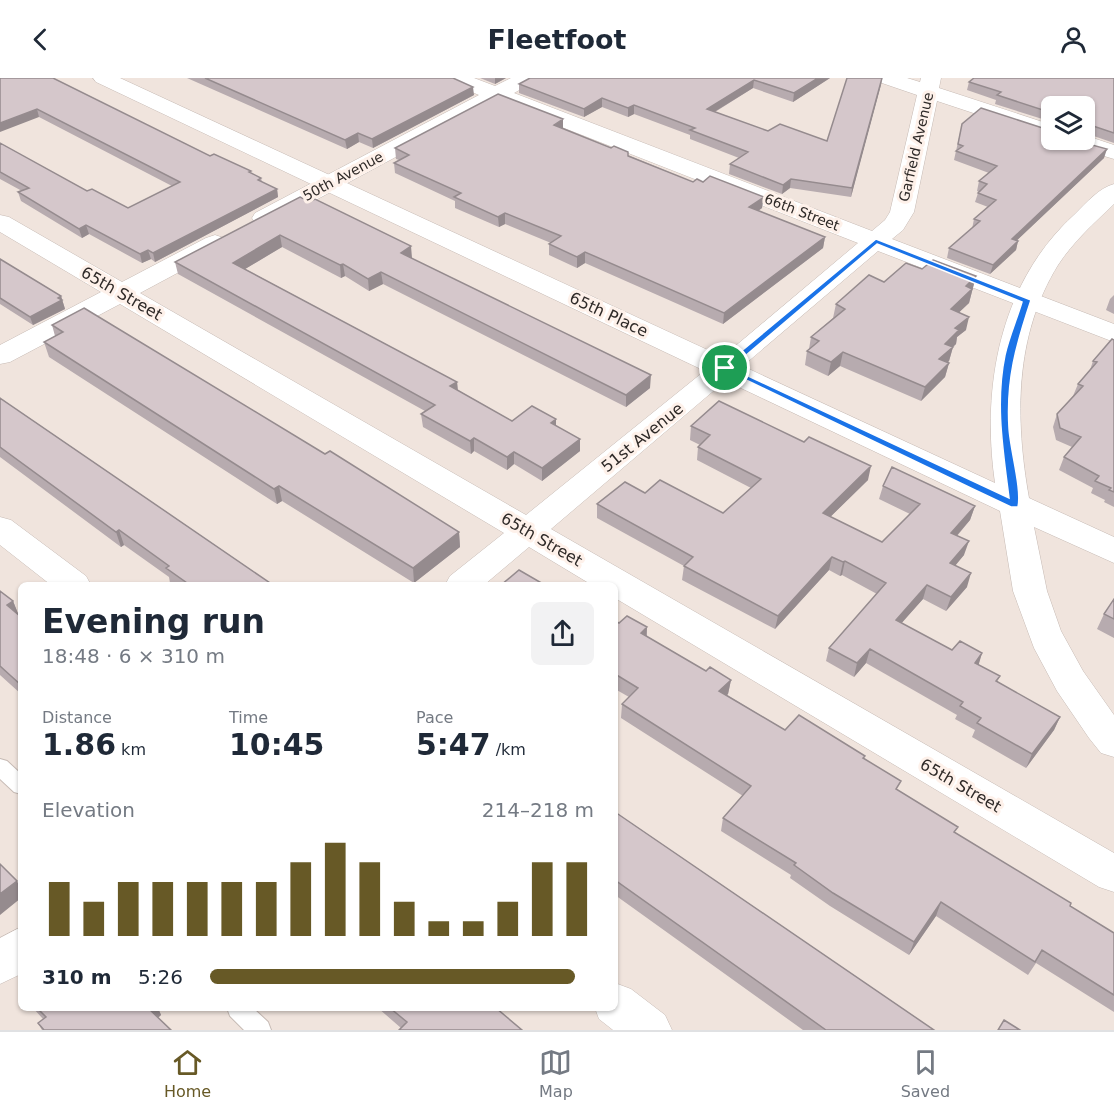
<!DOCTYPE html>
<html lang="en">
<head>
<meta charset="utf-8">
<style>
	body { margin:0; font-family:"DejaVu Sans",sans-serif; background:#f2f2f3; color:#1f2937; height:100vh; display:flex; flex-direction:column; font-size:22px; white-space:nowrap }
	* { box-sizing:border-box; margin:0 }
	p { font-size:20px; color:#747a83 }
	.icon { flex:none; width:33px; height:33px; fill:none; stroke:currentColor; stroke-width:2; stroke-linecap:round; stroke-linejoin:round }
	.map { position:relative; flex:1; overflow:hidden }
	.sheet { position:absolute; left:18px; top:504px; width:600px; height:429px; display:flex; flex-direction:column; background:#fff; border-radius:9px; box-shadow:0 2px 4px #0004 }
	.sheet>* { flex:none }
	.fabs { position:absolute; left:1041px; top:18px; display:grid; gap:12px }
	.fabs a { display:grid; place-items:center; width:54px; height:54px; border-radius:9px; background:#fff; box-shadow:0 2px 4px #0004; font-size:30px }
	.pin { position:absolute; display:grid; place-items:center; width:51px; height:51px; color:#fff; margin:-26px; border:3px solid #fff; border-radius:50%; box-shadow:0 2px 6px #0007 }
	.round { display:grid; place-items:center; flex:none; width:63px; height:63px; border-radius:9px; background:#f2f2f3 }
	.head { display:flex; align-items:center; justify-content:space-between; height:102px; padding:0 24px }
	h1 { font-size:33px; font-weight:600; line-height:45px }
	.figures { display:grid; grid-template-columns:repeat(3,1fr); gap:9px; height:102px; padding:6px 24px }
	.figures div { display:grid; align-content:center }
	.figures b { font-size:30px; font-weight:600 }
	.figures small { font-size:16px; font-weight:400 }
	.figures p { font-size:16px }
	.chart { height:168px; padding:12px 24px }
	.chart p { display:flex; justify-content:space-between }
	.chart svg { width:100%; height:108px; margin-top:6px; stroke:#675926; stroke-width:6 }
	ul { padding:0 24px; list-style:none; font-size:20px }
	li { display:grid; grid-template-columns:96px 72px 1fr; align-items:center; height:45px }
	li i { height:15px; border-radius:8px; background:#675926 }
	header { display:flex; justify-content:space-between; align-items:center; height:78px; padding:0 24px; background:#fff; font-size:27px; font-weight:600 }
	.dock { display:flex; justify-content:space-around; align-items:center; height:84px; border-top:2px solid #e0e1e3; background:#fff; font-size:16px; color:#747a83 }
	.dock a { display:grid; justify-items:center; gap:3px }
	.dock .current { color:#675926 }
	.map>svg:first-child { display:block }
</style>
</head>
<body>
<header><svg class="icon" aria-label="back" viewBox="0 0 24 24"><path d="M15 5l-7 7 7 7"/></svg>Fleetfoot<svg class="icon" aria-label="person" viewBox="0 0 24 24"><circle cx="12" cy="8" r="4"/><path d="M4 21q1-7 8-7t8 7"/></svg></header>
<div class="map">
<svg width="1114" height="952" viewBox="0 0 1114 952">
	<rect width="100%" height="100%" fill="#f0e4dd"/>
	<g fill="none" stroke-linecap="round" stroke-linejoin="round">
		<!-- lane casing -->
		<g stroke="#c6bab4" stroke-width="2">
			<path id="lane" d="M0 681 7 683 21 696V716L14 714 0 701Z
				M227 930H253L268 944 271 952H244L230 938Z"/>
		</g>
		<!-- street casing -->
		<g stroke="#c6bab4" stroke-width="1">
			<path id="street" d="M445 0H474L495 8 511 0H537L534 4 514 15 872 153 885 142 890 134 917 17 879 4 876 0H907L920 4 921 0H941L939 10 1052 47V61L937 23 914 134 903 152 892 161 1114 246V264L878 173 551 451 1114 775V814L1099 809 615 520V507H592L529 469 484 507H445L450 498 504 455 120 226 10 284 0 286V267L101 214 0 154V137L9 139 122 204 206 160 215 157 224 160 228 165 224 170 140 215 526 437 733 270 858 165 498 24 273 145 264 147 255 145 252 140 255 135 479 17 448 4Z
				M1084 57 1114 67V81L1068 67 1065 62H1084Z
				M0 439 11 442 86 498 91 507H51L0 467Z
				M21 849V896L0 906V860Z
				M615 905 631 911 665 937 672 952H613L599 941 595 930H615Z"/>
		</g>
		<!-- secondary casing -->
		<g stroke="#c6bab4" stroke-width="1">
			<path id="secondary" d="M93 0H120L995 405C981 308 1000 204 1075 136 1086 125 1099 110 1114 106V126C1094 145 1073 164 1058 187 1014 258 1015 341 1029 420L1114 459V485L1034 449 1047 513 1061 553 1083 593 1114 637V679L1101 675 1089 660 1057 613 1034 570 1013 513 1000 433 96 4Z"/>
		</g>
		<!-- lane -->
		<use href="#lane" fill="#fff" fill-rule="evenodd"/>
		<!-- street -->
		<use href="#street" fill="#fff" fill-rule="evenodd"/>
		<!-- secondary -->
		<use href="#secondary" fill="#fff" fill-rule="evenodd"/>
	</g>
	<!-- wall -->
	<path fill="#b7abaf" d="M0 0 210 78 251 95 261 100 262 104 277 111 278 119 155 184 151 181 142 185 89 156 82 160 21 123 18 114 22 113 0 101V65L87 113 128 130 172 108 39 39Z
		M187 0H453L474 17 373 70 359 64 347 71Z
		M480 0H506L495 6Z
		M530 0H830L793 24 753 10 715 34 768 53 827 63 882 0 851 119 790 110 782 116 729 96 730 86 739 80 690 61V57L634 36 628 39 602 29 584 39 519 15V6Z
		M1114 0V65L1085 55 1084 28H1052V44L995 26 996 22 967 12 969 4Z
		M962 46 1104 80 1017 162 1018 163 1016 172 990 196 947 180 949 170 972 151 974 141 988 129 975 124 978 115 979 114 977 113 979 103 989 95 954 82Z
		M563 50 693 104 762 130 758 133 825 159 823 170 723 246 585 185 577 190 549 177V166L551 165 505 146 499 149 455 130V123L395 95 394 85 399 82 396 81 395 70Z
		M300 119 412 180H411L650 310 626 329 383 206 369 213 345 198 341 200 282 169 245 191 457 304 458 312 512 343 556 348 580 361V373L542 403 514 386 507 392 474 373 471 376 423 349 421 336 425 333 178 196 175 184Z
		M0 181 61 218 65 231 33 247 0 226Z
		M922 191 976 198 969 225 959 234 966 252 957 259 956 266 953 269 949 283 947 285H949L945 299 921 323 840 288 828 298 805 287 807 273 809 271 811 259 833 240 836 226 884 204Z
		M1114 217V236L1106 232 1110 221Z
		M52 247 325 376 459 454 460 469 414 505 282 423 277 426 49 279 44 264 55 258Z
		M1114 262V429L1104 424 1105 422 1091 415 1093 410 1059 392 1064 379 1072 369 1056 362 1053 349 1057 336 1073 318 1078 306 1090 292 1093 283Z
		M0 320 273 507H174L170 505 169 499 124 467 121 469 0 379Z
		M691 348 868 402 830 439 882 464 910 436 879 421 883 408 975 428 970 442 957 458 964 477 955 487 967 509 946 533 923 521 901 545 952 572 982 575 978 587 1000 598 997 604 1060 639 1054 652 1026 690 972 659 975 652 955 641 957 637 866 585 854 599 826 583 829 570 877 516 842 497 840 498 829 492 775 551 682 502 684 488 597 440V426L645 415 723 435 751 410 697 382 698 369 700 367 690 362Z
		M0 513 13 523 19 538 21 539V616L0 597Z
		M1114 521V560L1097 551 1104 536Z
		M615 543 619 545 647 549V559L706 593 731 602 728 616 727 617 785 652 865 678 864 681 898 713 956 755 1070 828 1114 855V934L1036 885 1028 897 936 838 909 877 830 828 790 800 791 797 721 753 723 740 743 718 621 640 622 626 629 619 615 611Z
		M615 734 934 952H803L615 817Z
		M33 930H158L161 937 158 940 171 952H42L38 945 43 941Z
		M378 930H496L401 950Z"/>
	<!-- shaded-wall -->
	<path fill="#958b8e" d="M495 0H506L495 6Z
		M818 0H830L793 24 794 15Z
		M882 0 881 7 851 119 852 110Z
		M754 2 753 10 706 39 707 31Z
		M473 9 474 17 373 70 372 61Z
		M602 20V29L584 39V31Z
		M634 27V36L628 39V30Z
		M37 31 39 39 0 54V45Z
		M563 41V52L554 47Z
		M358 55 359 64 347 71 345 62Z
		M1107 71 1104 80 1009 170 1012 161Z
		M791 101 790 110 782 116 783 107Z
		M277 111 278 119 155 184 153 175Z
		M764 119 762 130 748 140 749 129Z
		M505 135V146L499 149 498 139Z
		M86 147 89 156 82 160 79 151Z
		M280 157 282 169 235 197 233 185Z
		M825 159 823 170 723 246 724 235Z
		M1018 163 1016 172 990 196 993 187Z
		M411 168 412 180 402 187 401 175Z
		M148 172 151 181 142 185 140 176Z
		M585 174V185L577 190V179Z
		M343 186 345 198 341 200 340 187Z
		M381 194 383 206 369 213 368 201Z
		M976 198 969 225 948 245 951 231 966 208Z
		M61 218 65 231 33 247 30 239Z
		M969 239 966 252 957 259 956 266 942 279 945 266 955 250Z
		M953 269 949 283 936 295 939 281Z
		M843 274 840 288 828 298 831 284Z
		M949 285 945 299 921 323 925 309Z
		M651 297 650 310 626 329V317Z
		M457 304 458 316 450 308Z
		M556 341V353L551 345Z
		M474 360V373L471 376 470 363Z
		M580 361V373L542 403V390Z
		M514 374V386L507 392V379Z
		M871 388 868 402 820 449 823 435Z
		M279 408 282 423 277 426 274 411Z
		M975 428 970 442 947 469 951 455Z
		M119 452 124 467 121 469 116 454Z
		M459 454 460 469 414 505 413 490Z
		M969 463 964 477 946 499 950 485Z
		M832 479 829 492 775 551 778 538Z
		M845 483 842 497 840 498 843 484Z
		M971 495 967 509 946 533 951 519Z
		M927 507 923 521 892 556 896 542Z
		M13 523 19 538 7 527Z
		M647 549 646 563 641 555Z
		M870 571 866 585 854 599 857 585Z
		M982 575 978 589 975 585Z
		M731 602 728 616 717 627 719 613Z
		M1060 639 1054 652 1026 690 1032 676Z
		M17 803 21 811V820L0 837V816Z
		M941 824 936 838 909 877 914 864Z
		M148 930H158L161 937 154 943Z"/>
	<!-- building -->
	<path fill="#d5c7cb" stroke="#958b8e" stroke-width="1.5" d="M0 0H53L210 78 214 76 251 93 249 94 261 100 258 102 277 111 153 175 148 172 140 176 86 147 79 151 18 114 29 110 0 94V65L87 113 92 111 128 130 180 104 37 31 0 45Z
		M205 0H453L473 9 372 61 358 55 345 62Z
		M530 0H818L794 15 754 2 707 31 768 53 780 46 827 63 847 0H882L852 110 791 101 783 107 730 86 748 74 690 52 695 50 634 27 628 30 602 20 584 31 519 6Z
		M974 0H1114V55L1087 46 1084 51V28H1052V35L997 17 1001 14 969 4Z
		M498 16 563 41 554 47 611 70 614 68 628 74V78L693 104 697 101 703 104 710 98 764 119 749 129 825 159 724 235 585 174 577 179 549 166 561 158 505 135 498 139 454 119 461 115 394 85 409 77 395 70Z
		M981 30 1052 53V62H1074L1107 71 1012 161 1018 163 993 187 949 170 980 143 974 141 996 122 978 115 987 106 979 103 997 88 956 73 963 68 958 66 962 46Z
		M300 119 310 124 315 121 411 168 401 175 651 297 626 317 381 194 368 201 343 186 340 187 280 157 233 185 457 304 450 308 512 343 532 328 556 341 551 345 580 361 542 390 514 374 507 379 474 360 470 363 421 336 435 327 175 184Z
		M0 181 61 218 58 220 62 222 30 239 0 220Z
		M933 182 976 198 966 208 972 211 951 231 969 239 955 250 959 252 945 266 953 269 939 281 949 285 925 309 843 274 831 284 807 273 819 263 811 259 845 231 836 226 869 197 884 204 906 185 922 191Z
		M84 230 325 376 330 373 459 454 413 490 279 408 274 411 44 264 63 254 52 247Z
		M1112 261 1114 262V414L1109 412 1111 410 1095 403 1099 398 1064 379 1081 359 1060 350 1057 336 1083 308 1078 306 1097 284 1093 283Z
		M0 320 273 507H190L166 490 169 488 119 452 116 454 0 369Z
		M719 323 804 364 809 359 871 388 823 435 882 464 920 426 883 408 892 389 975 428 951 455 969 463 950 485 971 495 951 519 927 507 896 542 952 572 960 563 982 575 975 585 1000 598 996 603 1060 639 1032 676 977 645 981 640 960 628 963 624 870 571 857 585 829 570 886 505 845 483 843 484 832 479 778 538 684 488 693 479 597 426 625 404 645 415 660 402 723 435 761 401 698 369 710 357 691 348Z
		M519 492 545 507H501Z
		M0 513 13 523 7 527 21 539V607L0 588Z
		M1114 521V541L1104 536Z
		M627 538 647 549 641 555 706 593 710 589 731 602 719 613 785 652 799 637 865 678 863 680 901 703 896 711 958 749 954 754 1071 825 1070 828 1114 855V917L1042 872 1035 884 941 824 914 864 833 815 794 787 796 785 723 740 751 708 622 626 638 610 615 596V543L619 545Z
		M615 734 934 952H826L615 802Z
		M0 786 17 803 0 816Z
		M37 930H148L171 952H44L38 945 46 939Z
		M390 930H496L522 952H399L407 944Z
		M1004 942 1020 952H998Z"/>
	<!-- route -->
	<path fill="#1a73e8" stroke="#fff" stroke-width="1.5" fill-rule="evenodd" d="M876 161 1031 222C1016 267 1006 302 1009 350 1010 371 1022 411 1018 429H1011L975 412 721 290ZM877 166 1022 224C1017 241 1009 259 1005 277 995 325 1003 372 1009 420L731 290Z"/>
	<g text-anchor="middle" stroke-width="6" stroke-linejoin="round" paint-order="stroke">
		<!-- far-street labels -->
		<g font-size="14" fill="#2f2a28" stroke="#fef1ea">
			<text transform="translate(916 69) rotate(-77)" y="5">Garfield Avenue</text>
			<text transform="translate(343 98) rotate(-28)" y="5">50th Avenue</text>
			<text transform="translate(802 134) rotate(21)" y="5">66th Street</text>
		</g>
		<!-- street labels -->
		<g font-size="16" fill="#2f2a28" stroke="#fef1ea">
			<text transform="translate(122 215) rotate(30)" y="6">65th Street</text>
			<text transform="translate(609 236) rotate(25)" y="6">65th Place</text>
			<text transform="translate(642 359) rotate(-39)" y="6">51st Avenue</text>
			<text transform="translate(542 461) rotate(30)" y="6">65th Street</text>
			<text transform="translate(961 707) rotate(30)" y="6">65th Street</text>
		</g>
	</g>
</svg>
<div class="fabs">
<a><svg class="icon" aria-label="layers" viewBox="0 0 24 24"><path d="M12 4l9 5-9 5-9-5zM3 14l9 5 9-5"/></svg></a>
</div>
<div class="pin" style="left:725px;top:290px;background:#1e9e55"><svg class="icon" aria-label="arrive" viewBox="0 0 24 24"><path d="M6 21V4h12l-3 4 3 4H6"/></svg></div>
<section class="sheet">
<div class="head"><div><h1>Evening run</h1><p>18:48 · 6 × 310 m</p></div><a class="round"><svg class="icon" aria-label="share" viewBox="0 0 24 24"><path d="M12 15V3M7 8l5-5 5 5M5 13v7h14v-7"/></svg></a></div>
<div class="figures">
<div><p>Distance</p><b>1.86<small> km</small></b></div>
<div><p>Time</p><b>10:45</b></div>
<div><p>Pace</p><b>5:47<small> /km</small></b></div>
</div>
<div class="chart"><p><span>Elevation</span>214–218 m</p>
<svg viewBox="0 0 160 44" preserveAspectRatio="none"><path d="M5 44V22M15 44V30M25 44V22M35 44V22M45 44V22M55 44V22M65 44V22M75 44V14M85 44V6M95 44V14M105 44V30M115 44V38M125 44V38M135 44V30M145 44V14M155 44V14"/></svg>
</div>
<ul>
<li><b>310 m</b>5:26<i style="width:95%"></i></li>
</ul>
</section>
</div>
<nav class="dock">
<a class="current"><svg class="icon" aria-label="home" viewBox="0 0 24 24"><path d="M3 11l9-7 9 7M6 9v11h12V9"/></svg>Home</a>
<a><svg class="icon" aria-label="map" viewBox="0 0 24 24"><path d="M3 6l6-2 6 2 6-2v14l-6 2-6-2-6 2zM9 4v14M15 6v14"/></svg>Map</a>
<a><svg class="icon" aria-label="saved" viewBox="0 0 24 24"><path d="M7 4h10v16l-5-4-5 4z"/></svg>Saved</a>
</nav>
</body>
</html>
